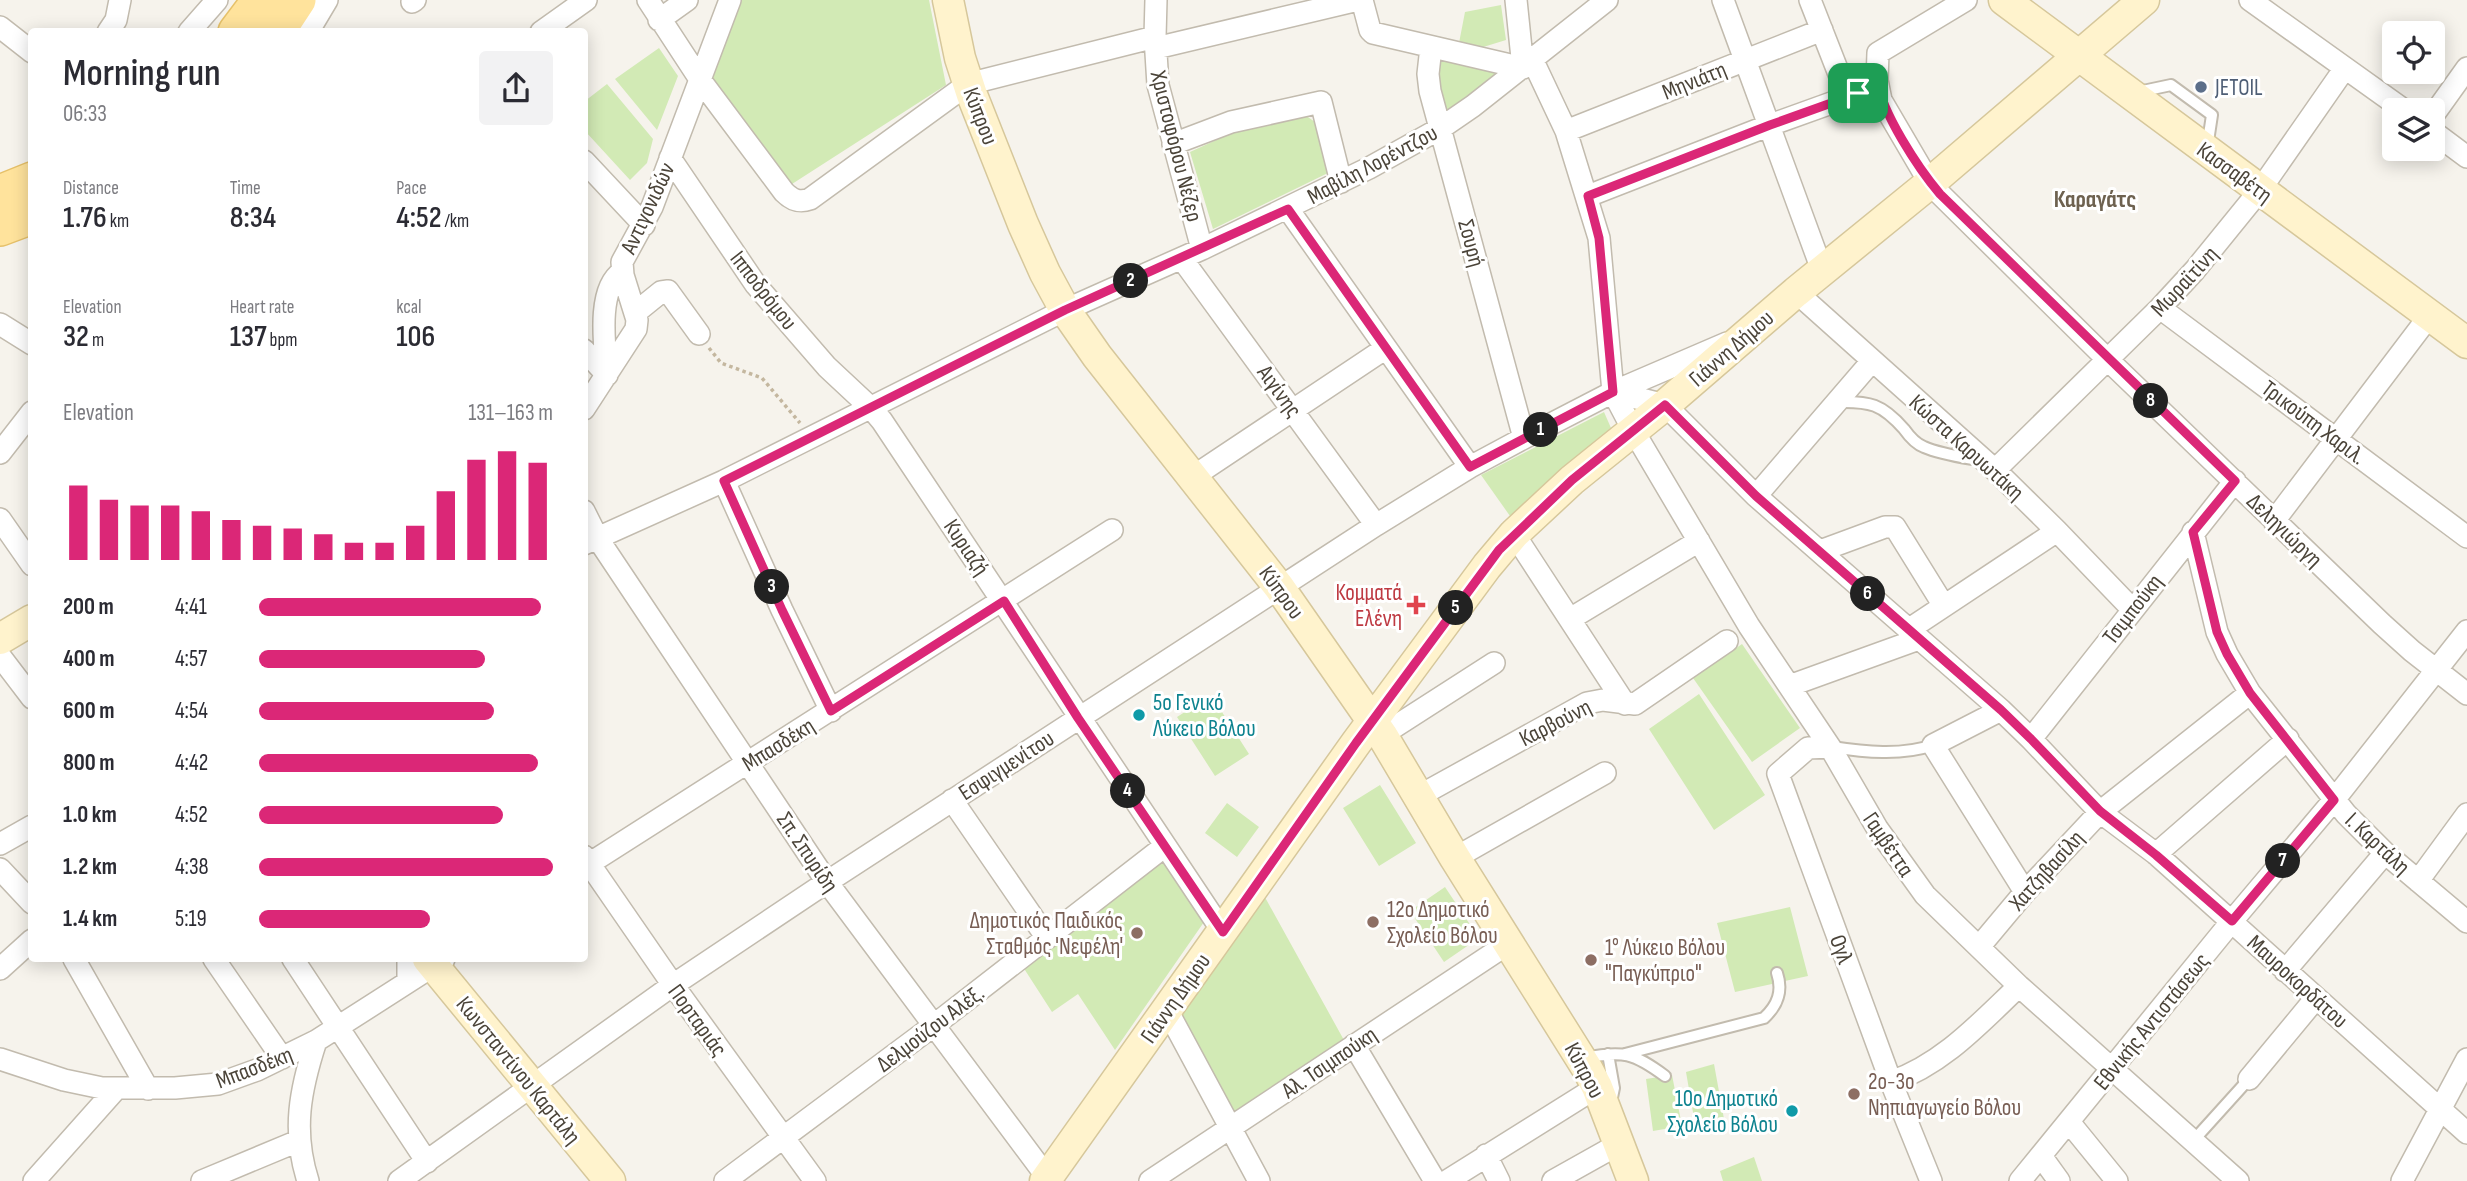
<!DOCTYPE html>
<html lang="en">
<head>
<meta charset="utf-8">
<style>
	body { margin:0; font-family:"Sofia Sans Condensed",sans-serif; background:#f2f2f3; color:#2b2b33; height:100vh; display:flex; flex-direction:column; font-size:26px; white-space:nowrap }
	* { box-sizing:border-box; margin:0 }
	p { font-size:23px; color:#7c7c81 }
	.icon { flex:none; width:38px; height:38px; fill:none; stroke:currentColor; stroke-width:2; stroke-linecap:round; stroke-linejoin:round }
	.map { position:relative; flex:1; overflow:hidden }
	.sheet { position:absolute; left:28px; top:28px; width:560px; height:934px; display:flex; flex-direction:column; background:#fff; border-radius:7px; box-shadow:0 4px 18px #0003 }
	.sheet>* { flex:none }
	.fabs { position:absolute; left:2382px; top:21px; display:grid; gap:14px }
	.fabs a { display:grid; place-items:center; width:63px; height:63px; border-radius:7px; background:#fff; box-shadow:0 4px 18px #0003; font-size:35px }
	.pin { position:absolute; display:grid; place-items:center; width:60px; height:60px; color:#fff; margin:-30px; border-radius:14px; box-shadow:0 4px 10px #0006 }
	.km { position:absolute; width:35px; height:35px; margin:-18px; border-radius:50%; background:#222; color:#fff; font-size:19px; line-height:35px; text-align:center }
	.round { display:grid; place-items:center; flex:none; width:74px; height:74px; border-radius:7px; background:#f2f2f3 }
	.headline { display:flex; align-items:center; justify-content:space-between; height:119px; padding:0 35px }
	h1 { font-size:38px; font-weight:600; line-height:52px }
	.metrics { display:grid; grid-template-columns:repeat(3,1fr); gap:10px; height:119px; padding:7px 35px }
	.metrics div { display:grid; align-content:center }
	.metrics b { font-size:30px; font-weight:600 }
	.metrics small { font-size:19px; font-weight:400 }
	.metrics p { font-size:19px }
	.chart { height:196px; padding:14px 35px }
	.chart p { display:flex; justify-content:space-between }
	.chart svg { width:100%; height:126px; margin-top:7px; stroke:#db2777; stroke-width:6 }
	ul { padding:0 35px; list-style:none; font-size:23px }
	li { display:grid; grid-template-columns:112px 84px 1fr; align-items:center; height:52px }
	li i { height:18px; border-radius:9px; background:#db2777 }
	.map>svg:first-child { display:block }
</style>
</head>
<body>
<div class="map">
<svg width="2467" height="1181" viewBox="0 0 2467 1181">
	<rect width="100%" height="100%" fill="#f6f3ec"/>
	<!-- green -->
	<path fill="#d2eab5" d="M736 0H929L946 85 792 184 709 73Z
		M1501 5 1506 40 1480 48 1459 43 1465 12Z
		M659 48 678 76 657 130 615 79Z
		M1444 57 1494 71 1497 75 1447 112 1441 111 1437 61Z
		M607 84 653 139 647 163 630 180 585 131V101Z
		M1305 115 1315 122 1328 173 1213 229 1190 152 1238 130Z
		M1604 412 1611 428 1510 516 1481 475Z
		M1742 644 1800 728 1752 762 1693 678Z
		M1699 694 1765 795 1714 830 1649 729Z
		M1211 695 1249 754 1215 776 1177 717Z
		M1380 785 1416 843 1379 866 1343 808Z
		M1227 803 1259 827 1237 857 1205 833Z
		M1161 859 1204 922 1115 1050 1078 994 1052 1012 1023 967Z
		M1445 887 1479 938 1444 962 1410 911Z
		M1261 890 1345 1042 1233 1118 1176 1012Z
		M1790 907 1808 976 1735 992 1717 923Z
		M1714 1064 1724 1119 1695 1124 1686 1072Z
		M1672 1075 1682 1126 1653 1131 1646 1079Z
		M1754 1157 1762 1181H1723L1720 1171Z"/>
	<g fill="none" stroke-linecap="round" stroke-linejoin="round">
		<!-- lane casing -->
		<g stroke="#c2bbae" stroke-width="14">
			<path id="lane" d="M2138 92 2171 85 2212 115 2207 148
				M1837 402C1870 401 1882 404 1904 429 1909 436 1916 444 1924 447 1940 454 1961 457 1978 460
				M1832 747C1864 752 1902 756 1933 745
				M1608 1054 1614 1088 1611 1102
				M1625 1054 1764 1018C1778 1005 1783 991 1777 973
				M1584 1058C1623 1050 1634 1053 1665 1076
				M2193 1141 2249 1079"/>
		</g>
		<!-- street casing -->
		<g stroke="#c2bbae" stroke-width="24">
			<path id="street" d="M648 0 701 81 784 192C792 200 799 203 810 199L968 84 1155 37
				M1156 0 1155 37 1158 85 1202 249
				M1362 0 1370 30 1373 33 1523 68 1516 0
				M1723 0 1822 270
				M1810 0 1848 97
				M1966 0 1878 53 1877 80 1881 100 1925 175 1940 194 2107 359 2382 624 2412 651 2467 694
				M2250 0 2404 110
				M412 2 415 0
				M659 20 687 0
				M0 27 32 52
				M108 32 116 20 120 0
				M189 32 217 0
				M308 32 327 0
				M541 32 586 0
				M1431 47 1428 74 1430 91 1524 438
				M1156 48 1358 0
				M1533 61 1566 131 1599 238 1613 392 1633 430 1749 626 1830 747 1877 828 1925 895 2019 986 2238 1181
				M2432 117 2467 68
				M1566 131 1822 30
				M2432 131 2467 157
				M1173 144 1231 122 1321 102 1341 182
				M670 158 756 285 827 367 872 409 882 421 1223 932
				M584 161 644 225
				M1588 196 1770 125 1848 97 1877 80
				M1288 209 1470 467
				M1182 259 1376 525
				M1796 292 1995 470 2057 531 2132 609
				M2160 308 2467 537
				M635 313 661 292 668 291 699 334
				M0 324 32 344
				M584 350 607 375
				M607 375C605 348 596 289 622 272
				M1613 392 1665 405 1756 496 2001 710 2031 739 2100 812 2156 854 2467 1133
				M584 409 636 329 637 320 623 275 622 262 652 207 730 0
				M0 453 32 412
				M1995 470 2160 308 2195 270 2260 190 2345 68
				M1194 476 1386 348
				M724 481 782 610 831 711
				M1756 496 1872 361
				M584 511 598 539 827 882 1050 1181
				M0 519 32 565
				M2274 521 2430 315
				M2193 532 2217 632 2227 654 2250 693 2346 814 2385 853 2467 922
				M1514 534 1625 704
				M584 544 724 481 1065 310 1202 249 1369 168 1441 128 1473 106 1607 0
				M1820 551 1885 527H1895L1944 606
				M1570 619 1699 541
				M1908 630 2057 531
				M0 656 32 698
				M1789 686 1919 639
				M2001 710 1933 745 2025 892
				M1382 735 1494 663
				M2031 739 2235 481
				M1830 747 1808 748 1778 774 1891 1082 1931 1181
				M1419 796 1587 703 1603 700 1635 704 1727 641
				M952 800 1047 938
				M0 844 32 826
				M2156 854 2288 739
				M584 856 673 985 815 1181
				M1455 858 1605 773
				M584 867 1112 530
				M0 869 32 903
				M2418 881 2467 814
				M1979 947 2025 892 2100 812 2250 693
				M74 959 148 1089
				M214 959 282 1058
				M293 959 427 1162
				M408 959V982
				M0 969 32 940
				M2285 971 2385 853
				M1167 1010 1259 1181
				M1354 1045 1435 1181
				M0 1059 64 1080 102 1088H175L218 1084 257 1070 316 1041 444 959
				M2249 1079 2316 998
				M1891 1082C1943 1064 1980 1023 2019 986
				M2069 1122 2117 1181
				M1486 1155 1499 1181
				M2041 1156 2059 1181
				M34 1181 115 1090
				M202 1181 298 1141
				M308 1181C292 1131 300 1090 316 1041
				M399 1181 673 985 827 882 1376 525 1470 467 1524 438 1613 392 1727 343
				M725 1181 933 1026 1165 846
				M1150 1181 1509 943
				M1447 1181 1597 1087
				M1553 1181 1619 1144
				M2020 1181 2232 921 2334 800 2467 631
				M2402 1181 2467 1059"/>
		</g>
		<!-- secondary casing -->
		<g stroke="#d6c79b" stroke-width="33">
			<path id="secondary" d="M948 0 960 58 972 95 1023 224 1045 273 1065 310 1097 356 1279 587 1382 735 1455 858 1588 1070 1597 1087 1633 1181
				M2004 0 2467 343
				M0 639 32 620
				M428 959 610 1181
				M1045 1181 1356 743 1487 566 1514 534 1572 480 1665 405 1796 292 1930 183 2144 0"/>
		</g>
		<!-- primary casing -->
		<g stroke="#e6c16a" stroke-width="38">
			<path id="primary" d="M236 32 260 0
				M277 32 298 0
				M0 193 32 180
				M0 228 32 216"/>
		</g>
		<!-- path -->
		<path stroke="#c4b79f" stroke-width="3.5" stroke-dasharray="3.5 3.5" stroke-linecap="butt" d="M709 348 721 363 762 378 800 423"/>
		<!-- lane -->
		<use href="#lane" stroke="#fff" stroke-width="10"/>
		<!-- street -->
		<use href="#street" stroke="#fff" stroke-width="21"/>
		<!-- secondary -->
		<use href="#secondary" stroke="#fff3cd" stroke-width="30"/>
		<!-- primary -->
		<use href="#primary" stroke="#ffe39c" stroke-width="35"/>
	</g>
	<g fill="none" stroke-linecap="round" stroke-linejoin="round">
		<!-- route casing -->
		<g stroke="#fff" stroke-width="14">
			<path id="route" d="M1877 80C1882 113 1918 168 1940 194L2235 481 2193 532 2217 632 2227 654 2250 693 2334 800 2232 921 2156 855 2100 811 2031 739 2001 710 1756 496 1665 405 1572 480 1499 550 1356 743 1223 932 1078 718 1004 601 831 711 782 610 724 481 1065 310 1288 209 1470 467 1613 392 1599 238 1588 196 1770 125 1848 97Z"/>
		</g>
		<!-- route -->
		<use href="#route" stroke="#db2777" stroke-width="9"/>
	</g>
	<!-- markers -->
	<circle fill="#5c6f8a" stroke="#fff" stroke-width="2.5" cx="2201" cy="87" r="7"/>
	<path fill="#e0444e" stroke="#fff" stroke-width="2.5" d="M1412.5 594.5h7v7h7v7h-7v7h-7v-7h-7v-7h7z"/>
	<g fill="#0f9aa8" stroke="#fff" stroke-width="2.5">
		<circle cx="1139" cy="715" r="7"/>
		<circle cx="1792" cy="1111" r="7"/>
	</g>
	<g fill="#8d6e63" stroke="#fff" stroke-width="2.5">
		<circle cx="1373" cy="922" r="7"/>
		<circle cx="1137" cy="933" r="7"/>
		<circle cx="1591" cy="960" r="7"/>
		<circle cx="1854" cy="1094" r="7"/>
	</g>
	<g text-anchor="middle" stroke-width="6" stroke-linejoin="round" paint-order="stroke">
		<!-- street labels -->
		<g font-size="23" fill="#4b4439" stroke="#fff">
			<text transform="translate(1694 80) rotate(-22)" y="8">Μηνιάτη</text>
			<text transform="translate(981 116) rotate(69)" y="8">Κύπρου</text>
			<text transform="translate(1177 146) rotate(76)" y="8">Χριστοφόρου Νέζερ</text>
			<text transform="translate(1372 164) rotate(-28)" y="8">Μαβίλη Λορέντζου</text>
			<text transform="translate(2235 172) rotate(36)" y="8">Κασσαβέτη</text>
			<text transform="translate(647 208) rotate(-65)" y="8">Αντιγονιδών</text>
			<text transform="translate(1472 243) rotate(75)" y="8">Σουρή</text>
			<text transform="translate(2184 281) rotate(-47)" y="8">Μωραϊτίνη</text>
			<text transform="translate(764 290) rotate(52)" y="8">Ιπποδρόμου</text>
			<text transform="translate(1731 348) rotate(-41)" y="8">Γιάννη Δήμου</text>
			<text transform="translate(1280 391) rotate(54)" y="8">Αιγίνης</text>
			<text transform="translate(2314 422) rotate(37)" y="8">Τρικούπη Χαριλ.</text>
			<text transform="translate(1967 447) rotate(42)" y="8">Κώστα Καρυωτάκη</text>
			<text transform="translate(2285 530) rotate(44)" y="8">Δεληγιώργη</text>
			<text transform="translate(967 547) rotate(56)" y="8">Κυριαζή</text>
			<text transform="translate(1282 592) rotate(54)" y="8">Κύπρου</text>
			<text transform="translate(2132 609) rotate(-52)" y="8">Τσιμπούκη</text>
			<text transform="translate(1555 722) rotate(-27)" y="8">Καρβούνη</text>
			<text transform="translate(778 744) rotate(-32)" y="8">Μπασδέκη</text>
			<text transform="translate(1006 765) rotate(-33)" y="8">Εσφιγμενίτου</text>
			<text transform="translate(2378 843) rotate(43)" y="8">Ι. Καρτάλη</text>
			<text transform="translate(1889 844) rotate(56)" y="8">Γαμβέττα</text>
			<text transform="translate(808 852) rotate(56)" y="8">Σπ. Σπυρίδη</text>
			<text transform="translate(2046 870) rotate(-48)" y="8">Χατζηβασίλη</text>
			<text transform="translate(1842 949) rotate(70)" y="8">Ογλ</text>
			<text transform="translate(2298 981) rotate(42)" y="8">Μαυροκορδάτου</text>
			<text transform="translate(1175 998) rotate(-55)" y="8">Γιάννη Δήμου</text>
			<text transform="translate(698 1020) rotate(54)" y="8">Πορταριάς</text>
			<text transform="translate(2151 1021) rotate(-51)" y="8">Εθνικής Αντιστάσεως</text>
			<text transform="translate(930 1028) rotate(-37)" y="8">Δελμούζου Αλέξ.</text>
			<text transform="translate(1329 1062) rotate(-34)" y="8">Αλ. Τσιμπούκη</text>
			<text transform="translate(254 1067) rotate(-21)" y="8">Μπασδέκη</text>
			<text transform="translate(519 1070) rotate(51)" y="8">Κωνσταντίνου Καρτάλη</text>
			<text transform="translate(1585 1070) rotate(62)" y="8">Κύπρου</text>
		</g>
		<!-- service labels -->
		<g font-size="23" fill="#4e5e75" stroke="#fff" text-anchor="start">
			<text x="2215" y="95">JETOIL</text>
		</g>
		<!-- health labels -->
		<g font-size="23" fill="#be3a42" stroke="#fff" text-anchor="end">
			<text x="1402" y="600">Κομματά<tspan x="1402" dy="26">Ελένη</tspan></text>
		</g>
		<!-- culture labels -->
		<g font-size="23" fill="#0d838f" stroke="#fff" text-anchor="start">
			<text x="1153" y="710">5ο Γενικό<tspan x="1153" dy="26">Λύκειο Βόλου</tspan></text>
			<text x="1778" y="1106" text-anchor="end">10ο Δημοτικό<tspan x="1778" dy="26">Σχολείο Βόλου</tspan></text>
		</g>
		<!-- education labels -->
		<g font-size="23" fill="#785e54" stroke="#fff" text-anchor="start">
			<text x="1387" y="917">12ο Δημοτικό<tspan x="1387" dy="26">Σχολείο Βόλου</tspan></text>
			<text x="1123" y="928" text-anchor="end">Δημοτικός Παιδικός<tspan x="1123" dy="26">Σταθμός 'Νεφέλη'</tspan></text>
			<text x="1605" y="955">1° Λύκειο Βόλου<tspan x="1605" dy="26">"Παγκύπριο"</tspan></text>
			<text x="1868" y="1089">2ο-3ο<tspan x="1868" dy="26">Νηπιαγωγείο Βόλου</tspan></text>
		</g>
		<!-- neighbourhood labels -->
		<g font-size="24" font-weight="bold" fill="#6e6250" stroke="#fff">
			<text x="2095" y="207">Καραγάτς</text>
		</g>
	</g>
</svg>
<div class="fabs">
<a><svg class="icon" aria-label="locate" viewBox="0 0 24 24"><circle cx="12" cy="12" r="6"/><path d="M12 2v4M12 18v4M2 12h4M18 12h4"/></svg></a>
<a><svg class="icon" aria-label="layers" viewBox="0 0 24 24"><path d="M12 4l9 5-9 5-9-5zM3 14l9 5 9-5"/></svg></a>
</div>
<div class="pin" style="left:1858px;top:93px;background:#1e9e55"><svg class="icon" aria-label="arrive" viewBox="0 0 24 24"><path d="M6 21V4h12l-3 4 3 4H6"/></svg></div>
<b class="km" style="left:1541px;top:430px">1</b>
<b class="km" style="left:1131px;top:281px">2</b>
<b class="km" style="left:772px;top:587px">3</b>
<b class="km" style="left:1128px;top:791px">4</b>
<b class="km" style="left:1456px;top:608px">5</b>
<b class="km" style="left:1868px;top:594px">6</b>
<b class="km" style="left:2283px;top:861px">7</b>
<b class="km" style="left:2151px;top:401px">8</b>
<section class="sheet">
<div class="headline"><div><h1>Morning run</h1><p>06:33</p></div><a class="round"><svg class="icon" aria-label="share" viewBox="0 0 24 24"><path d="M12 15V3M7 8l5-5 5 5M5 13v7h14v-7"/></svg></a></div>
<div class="metrics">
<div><p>Distance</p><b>1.76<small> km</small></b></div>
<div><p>Time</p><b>8:34</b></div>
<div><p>Pace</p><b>4:52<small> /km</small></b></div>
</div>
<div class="metrics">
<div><p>Elevation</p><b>32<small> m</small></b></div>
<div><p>Heart rate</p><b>137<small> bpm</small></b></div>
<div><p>kcal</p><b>106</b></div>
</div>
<div class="chart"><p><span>Elevation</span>131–163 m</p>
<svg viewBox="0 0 160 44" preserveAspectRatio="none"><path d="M5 44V18M15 44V23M25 44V25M35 44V25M45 44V27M55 44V30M65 44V32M75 44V33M85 44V35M95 44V38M105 44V38M115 44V32M125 44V20M135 44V9M145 44V6M155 44V10"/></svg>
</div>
<ul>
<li><b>200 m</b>4:41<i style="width:96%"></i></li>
<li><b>400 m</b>4:57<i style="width:77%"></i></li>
<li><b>600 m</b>4:54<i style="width:80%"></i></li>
<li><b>800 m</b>4:42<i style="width:95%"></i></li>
<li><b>1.0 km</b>4:52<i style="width:83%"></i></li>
<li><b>1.2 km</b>4:38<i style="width:100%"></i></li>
<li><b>1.4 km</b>5:19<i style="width:58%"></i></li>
</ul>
</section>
</div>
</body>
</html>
